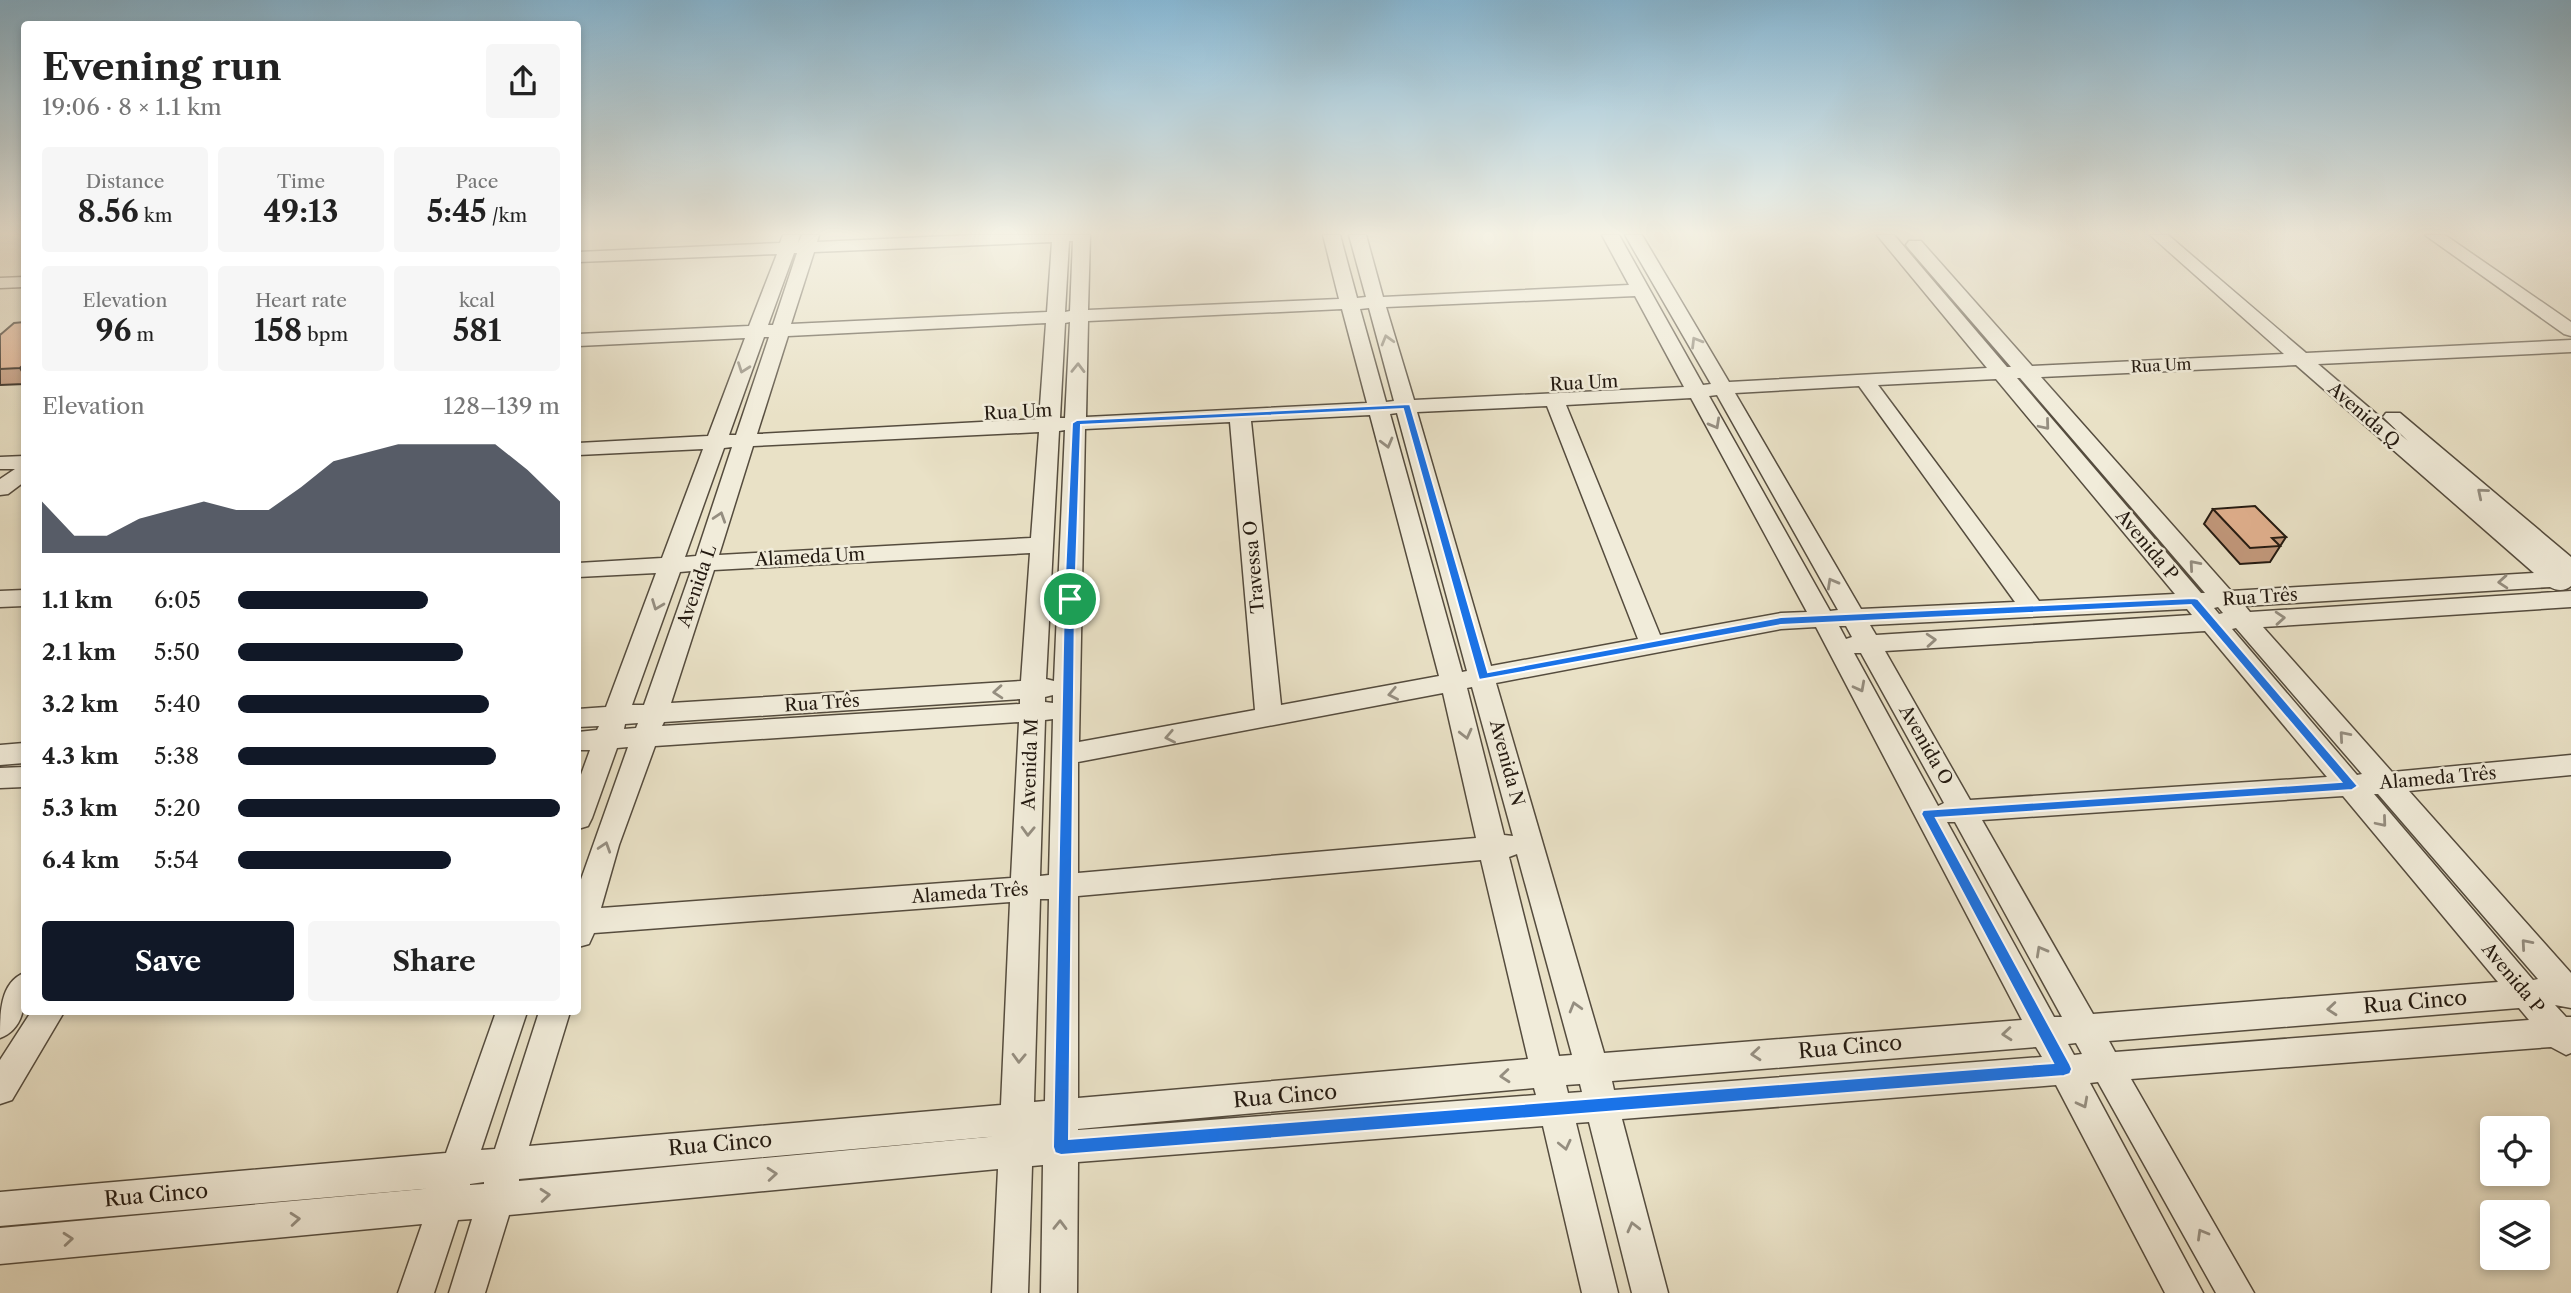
<!DOCTYPE html>
<html lang="en">
<head>
<meta charset="utf-8">
<style>
	body { margin:0; font-family:"Libre Caslon Text",serif; background:#f6f6f6; color:#222; height:100vh; display:flex; flex-direction:column; font-size:26px; white-space:nowrap }
	* { box-sizing:border-box; margin:0 }
	p { font-size:23px; color:#767676 }
	.icon { flex:none; width:38px; height:38px; fill:none; stroke:currentColor; stroke-width:2; stroke-linecap:round; stroke-linejoin:round }
	.map { position:relative; flex:1; overflow:hidden }
	.sheet { position:absolute; left:21px; top:21px; width:560px; height:994px; display:flex; flex-direction:column; background:#fff; border-radius:7px; box-shadow:0 4px 10px #0003 }
	.sheet>* { flex:none }
	.controls { position:absolute; left:2480px; top:1116px; display:grid; gap:14px }
	.controls a { display:grid; place-items:center; width:70px; height:70px; border-radius:7px; background:#fff; box-shadow:0 4px 10px #0003; font-size:35px }
	.pin { position:absolute; display:grid; place-items:center; width:60px; height:60px; color:#fff; margin:-30px; border:4px solid #fff; border-radius:50%; box-shadow:0 2px 7px #0007 }
	.round { display:grid; place-items:center; flex:none; width:74px; height:74px; border-radius:7px; background:#f6f6f6 }
	.head { display:flex; align-items:center; justify-content:space-between; height:119px; padding:0 21px }
	h1 { font-size:38px; font-weight:700; line-height:52px }
	.stats { display:grid; grid-template-columns:repeat(3,1fr); gap:10px; height:119px; padding:7px 21px }
	.stats div { display:grid; align-content:center; border-radius:7px; background:#f6f6f6; text-align:center }
	.stats b { font-size:30px; font-weight:700 }
	.stats small { font-size:19px; font-weight:400 }
	.stats p { font-size:19px }
	.chart { height:196px; padding:14px 21px }
	.chart p { display:flex; justify-content:space-between }
	.chart svg { width:100%; height:126px; margin-top:7px; fill:#111827; opacity:.7 }
	.cta { display:flex; gap:14px; margin-top:auto; padding:14px 21px }
	.cta a { flex:1; height:80px; border-radius:7px; background:#111827; color:#fff; font-size:28px; font-weight:700; line-height:80px; text-align:center }
	.cta a+a { background:#f6f6f6; color:#222 }
	ul { padding:0 21px; list-style:none; font-size:23px }
	li { display:grid; grid-template-columns:112px 84px 1fr; align-items:center; height:52px }
	li i { height:18px; border-radius:9px; background:#111827 }
	.map>svg:first-child { display:block }
</style>
</head>
<body>
<div class="map">
<svg width="2571" height="1293" viewBox="0 0 2571 1293">
	<rect width="100%" height="100%" fill="#e9e1c6"/>
	<filter id="stains"><feTurbulence type="fractalNoise" baseFrequency=".00286" numOctaves="4"/><feColorMatrix values="0 0 0 0 .2 0 0 0 0 .09 0 0 0 0 .02 0 0 0 .5 -.17"/></filter>
	<radialGradient id="worn" r=".72"><stop offset=".6" stop-color="#630" stop-opacity="0"/><stop offset="1" stop-color="#630" stop-opacity=".3"/></radialGradient>
	<g fill="none" stroke-linecap="round" stroke-linejoin="round">
		<!-- minor casing -->
		<g stroke="#554c3e" stroke-width="3">
			<path id="minor" d="M783 235H800L798 243 802 235H819L817 242 972 235H1090L1088 310 1339 299 1323 235H1340L1357 298 1366 297 1349 235H1366L1383 297 1629 285 1602 235H1619L1703 385 1711 384 1625 235H1642L1729 382 1987 368 1877 235H1894L2007 367H2011L1909 249 1906 245 1909 241H1921L2032 366 2284 354 2150 235H2168L2306 353 2571 340V352L2318 364 2408 441 2383 417 2386 413H2400L2571 557V586C2565 591 2557 591 2550 587L2245 606 2250 612 2571 591V607L2263 627 2392 772 2571 755V775L2409 791 2571 973V1008L2555 1005 2566 1017H2571V1053L2566 1055 2551 1047 2131 1079 2254 1293H2216L2098 1082 2090 1083 2203 1293H2165L2056 1085 1622 1119 1668 1293H1632L1589 1122 1576 1123 1618 1293H1582L1543 1126 1078 1162 1077 1293H1041L1043 1165 1032 1166 1028 1293H992L998 1169 509 1215 485 1293H449L472 1219 458 1220 434 1293H398L422 1224 0 1264V1228L434 1188 0 1226V1192L446 1153 496 1012H527L481 1150 495 1149 539 1012H570L529 1146 1001 1105 1010 902 594 933 589 944 578 947V888L628 747 617 748 592 818 588 826 578 829V783L590 750H578V732L597 730 599 726 578 727V709L606 707 656 573 578 577V563L662 558 703 449 578 455V443L708 436 745 338 578 346V334L749 326 777 254 578 262V252L780 243ZM1069 241H1073L1070 311 1065 312ZM1052 242 1047 312 791 324 814 252ZM794 253H797L773 325H768ZM1635 296 1684 387 1414 400 1386 307ZM1369 308 1394 401 1386 402 1360 309ZM1342 309 1367 403 1086 417 1088 321ZM1070 322 1065 418H1060L1065 323ZM1046 323 1039 419 757 434 788 336ZM764 337H769L736 435H729ZM2296 365 2534 573 2231 591 2041 377ZM2017 378H2020L2205 593H2201ZM1996 379 2175 594 2039 601 1878 385ZM1859 386 2015 602 1861 609 1735 393ZM1717 395 1838 610 1830 611 1709 396ZM1691 398 1807 612 1781 613 1660 635 1566 405ZM1547 406 1638 639 1491 666 1417 412ZM1397 413 1467 671 1462 672 1390 414ZM1370 415 1439 676 1281 705 1251 421ZM1230 422 1255 710 1079 742 1085 429ZM1065 430 1054 681 1046 679 1059 431ZM1039 432 1031 538 719 555 753 446ZM732 447 696 556 685 557 724 448ZM1030 553 1021 681 671 703 714 570ZM691 571 644 705H632L680 572ZM2218 607 2223 613 2219 614 2214 608ZM2187 609 2192 615 1876 635 1870 625ZM1839 626H1846L1852 637 1846 639ZM1816 627 2022 1020 1604 1053 1496 683 1781 629ZM2236 628 2362 774 2357 775 2232 629ZM2205 631 2327 777 1970 800 1885 651ZM1854 653H1861L1944 803 1938 806ZM1472 687 1513 836 1504 835 1467 688ZM1443 693 1476 838 1078 873V762ZM1053 695V703L1045 702V697ZM1020 699V704L662 726 664 722ZM1053 719 1049 875 1040 876 1045 720ZM1019 722 1011 878 601 908 619 845 655 746ZM638 723 636 728 624 729 625 724ZM2374 794H2378L2538 979 2533 980ZM2343 796 2498 982 2093 1014 1982 820ZM1947 822H1955L2062 1017H2054ZM1517 854 1572 1055 1559 1056 1509 857ZM1481 860 1528 1059 1078 1098V896ZM1040 899H1049L1045 1101 1034 1102ZM2519 1008 2529 1020 2115 1052 2109 1041ZM2076 1043 2082 1054 2074 1055 2068 1044ZM2036 1047 2042 1057 1614 1090 1612 1081ZM1580 1084 1582 1092 1568 1093 1566 1085ZM1534 1088 1536 1095 1078 1130V1129ZM999 1136 519 1181V1179ZM484 1182V1184L470 1185V1184Z
				M2425 235H2445L2571 322V336L2564 334Z
				M24 277V287L0 288V278Z
				M24 456V482L8 494 0 495V479L15 469H0V457Z
				M24 590V606L0 607V591Z
				M24 743V763L0 765V745Z
				M24 767V787L0 788V768Z
				M24 973C26 997 27 1028 0 1038 0 1013 0 983 24 973Z
				M31 1012H64L12 1100 0 1104V1060Z"/>
		</g>
		<!-- minor -->
		<use href="#minor" fill="#f1ecda" fill-rule="evenodd"/>
	</g>
	<!-- wall -->
	<path fill="#c2987b" stroke="#241a11" stroke-width="2" d="M24 322V384L0 385V335Z
		M2213 509 2286 537 2270 562 2240 564 2204 524Z"/>
	<!-- shaded-wall -->
	<path fill="#9e7c64" stroke="#241a11" stroke-width="2" d="M24 364V375L20 368Z"/>
	<!-- building -->
	<path fill="#e2b18f" stroke="#241a11" stroke-width="2" d="M24 322V364L20 368 0 369V335L14 323Z
		M2255 506 2286 537 2272 538 2280 546 2250 548 2213 509Z"/>
	<!-- one-way arrows -->
	<defs><path id="oneway-chevron" d="M-2-3.5L2.5 0L-2 3.5" fill="none" stroke-width="1.6" stroke-linecap="round" stroke-linejoin="round" transform="scale(1.75)"/></defs>
	<g stroke="#958e80">
		<use href="#oneway-chevron" transform="translate(1387 340) rotate(-106)"/>
		<use href="#oneway-chevron" transform="translate(1696 342) rotate(-121)"/>
		<use href="#oneway-chevron" transform="translate(743 368) rotate(110)"/>
		<use href="#oneway-chevron" transform="translate(1078 368) rotate(-89)"/>
		<use href="#oneway-chevron" transform="translate(1715 424) rotate(61)"/>
		<use href="#oneway-chevron" transform="translate(2045 425) rotate(50)"/>
		<use href="#oneway-chevron" transform="translate(1387 443) rotate(75)"/>
		<use href="#oneway-chevron" transform="translate(2482 493) rotate(-140)"/>
		<use href="#oneway-chevron" transform="translate(720 517) rotate(-72)"/>
		<use href="#oneway-chevron" transform="translate(2194 565) rotate(-131)"/>
		<use href="#oneway-chevron" transform="translate(2503 582) rotate(176)"/>
		<use href="#oneway-chevron" transform="translate(1832 583) rotate(-119)"/>
		<use href="#oneway-chevron" transform="translate(657 605) rotate(111)"/>
		<use href="#oneway-chevron" transform="translate(2280 618) rotate(-4)"/>
		<use href="#oneway-chevron" transform="translate(1931 640) rotate(-4)"/>
		<use href="#oneway-chevron" transform="translate(1860 687) rotate(62)"/>
		<use href="#oneway-chevron" transform="translate(998 692) rotate(176)"/>
		<use href="#oneway-chevron" transform="translate(1393 694) rotate(169)"/>
		<use href="#oneway-chevron" transform="translate(1466 734) rotate(76)"/>
		<use href="#oneway-chevron" transform="translate(2344 736) rotate(-131)"/>
		<use href="#oneway-chevron" transform="translate(1170 737) rotate(169)"/>
		<use href="#oneway-chevron" transform="translate(2382 822) rotate(50)"/>
		<use href="#oneway-chevron" transform="translate(1028 831) rotate(92)"/>
		<use href="#oneway-chevron" transform="translate(605 847) rotate(-72)"/>
		<use href="#oneway-chevron" transform="translate(2526 944) rotate(-131)"/>
		<use href="#oneway-chevron" transform="translate(2041 951) rotate(-119)"/>
		<use href="#oneway-chevron" transform="translate(1575 1007) rotate(-106)"/>
		<use href="#oneway-chevron" transform="translate(2332 1009) rotate(175)"/>
		<use href="#oneway-chevron" transform="translate(2007 1034) rotate(175)"/>
		<use href="#oneway-chevron" transform="translate(1756 1054) rotate(175)"/>
		<use href="#oneway-chevron" transform="translate(1019 1058) rotate(92)"/>
		<use href="#oneway-chevron" transform="translate(1505 1076) rotate(175)"/>
		<use href="#oneway-chevron" transform="translate(2083 1103) rotate(62)"/>
		<use href="#oneway-chevron" transform="translate(1565 1145) rotate(77)"/>
		<use href="#oneway-chevron" transform="translate(772 1174) rotate(-5)"/>
		<use href="#oneway-chevron" transform="translate(545 1195) rotate(-5)"/>
		<use href="#oneway-chevron" transform="translate(295 1219) rotate(-5)"/>
		<use href="#oneway-chevron" transform="translate(1060 1225) rotate(-89)"/>
		<use href="#oneway-chevron" transform="translate(1633 1227) rotate(-104)"/>
		<use href="#oneway-chevron" transform="translate(2202 1234) rotate(-120)"/>
		<use href="#oneway-chevron" transform="translate(68 1239) rotate(-5)"/>
	</g>
	<!-- sky -->
	<linearGradient id="sky" x2="0" y2="1"><stop stop-color="#87b8d5"/><stop offset="0.56" stop-color="#f5f2e5"/><stop offset="1" stop-color="#f5f2e5" stop-opacity="0"/></linearGradient>
	<rect width="2571" height="416" fill="url(#sky)"/>
	<!-- route -->
	<path fill="#1a73e8" stroke="#fff" stroke-width="2" fill-rule="evenodd" d="M1410 404 1488 672 1781 617 2194 598 2198 599 2358 786 2352 790 1936 818 2070 1064 2072 1069 2070 1074 2064 1076 1061 1155 1055 1153 1053 1147 1064 599 1072 423 1077 420ZM1403 409 1479 680 1781 625 2191 605 2341 782 1923 810 1921 814 2053 1063 1069 1139 1075 599 1081 425Z"/>
	<g text-anchor="middle" stroke-width="5" stroke-linejoin="round" paint-order="stroke">
		<!-- far-street labels -->
		<g font-size="16" fill="#241a11" stroke="#f1ecda">
			<text transform="translate(2161 365) rotate(-3)" y="6">Rua Um</text>
		</g>
		<!-- street labels -->
		<g font-size="18" fill="#241a11" stroke="#f1ecda">
			<text transform="translate(1584 383) rotate(-3)" y="6">Rua Um</text>
			<text transform="translate(1018 412) rotate(-3)" y="6">Rua Um</text>
			<text transform="translate(2364 415) rotate(41)" y="6">Avenida Q</text>
			<text transform="translate(2147 545) rotate(50)" y="6">Avenida P</text>
			<text transform="translate(810 557) rotate(-3)" y="6">Alameda Um</text>
			<text transform="translate(1254 567) rotate(-95)" y="6">Travessa O</text>
			<text transform="translate(697 586) rotate(-71)" y="6">Avenida L</text>
			<text transform="translate(2260 597) rotate(-4)" y="6">Rua Três</text>
			<text transform="translate(822 703) rotate(-4)" y="6">Rua Três</text>
			<text transform="translate(1926 745) rotate(60)" y="6">Avenida O</text>
			<text transform="translate(1507 763) rotate(75)" y="6">Avenida N</text>
			<text transform="translate(1030 764) rotate(-88)" y="6">Avenida M</text>
			<text transform="translate(2438 778) rotate(-5)" y="6">Alameda Três</text>
			<text transform="translate(970 893) rotate(-4)" y="6">Alameda Três</text>
			<text transform="translate(2513 978) rotate(50)" y="6">Avenida P</text>
		</g>
		<!-- near-street labels -->
		<g font-size="21" fill="#241a11" stroke="#f1ecda">
			<text transform="translate(2415 1002) rotate(-5)" y="7">Rua Cinco</text>
			<text transform="translate(1850 1047) rotate(-5)" y="7">Rua Cinco</text>
			<text transform="translate(1285 1096) rotate(-5)" y="7">Rua Cinco</text>
			<text transform="translate(720 1144) rotate(-5)" y="7">Rua Cinco</text>
			<text transform="translate(156 1195) rotate(-5)" y="7">Rua Cinco</text>
		</g>
	</g>
	<rect width="100%" height="100%" filter="url(#stains)"/>
	<rect width="100%" height="100%" fill="url(#worn)"/>
</svg>
<div class="controls">
<a><svg class="icon" aria-label="locate" viewBox="0 0 24 24"><circle cx="12" cy="12" r="6"/><path d="M12 2v4M12 18v4M2 12h4M18 12h4"/></svg></a>
<a><svg class="icon" aria-label="layers" viewBox="0 0 24 24"><path d="M12 4l9 5-9 5-9-5zM3 14l9 5 9-5"/></svg></a>
</div>
<div class="pin" style="left:1070px;top:599px;background:#1e9e55"><svg class="icon" aria-label="arrive" viewBox="0 0 24 24"><path d="M6 21V4h12l-3 4 3 4H6"/></svg></div>
<section class="sheet">
<div class="head"><div><h1>Evening run</h1><p>19:06 · 8 × 1.1 km</p></div><a class="round"><svg class="icon" aria-label="share" viewBox="0 0 24 24"><path d="M12 15V3M7 8l5-5 5 5M5 13v7h14v-7"/></svg></a></div>
<div class="stats">
<div><p>Distance</p><b>8.56<small> km</small></b></div>
<div><p>Time</p><b>49:13</b></div>
<div><p>Pace</p><b>5:45<small> /km</small></b></div>
</div>
<div class="stats">
<div><p>Elevation</p><b>96<small> m</small></b></div>
<div><p>Heart rate</p><b>158<small> bpm</small></b></div>
<div><p>kcal</p><b>581</b></div>
</div>
<div class="chart"><p><span>Elevation</span>128–139 m</p>
<svg viewBox="0 0 160 44" preserveAspectRatio="none"><path d="M0 44V26L10 38L20 38L30 32L40 29L50 26L60 29L70 29L80 21L90 12L100 9L110 6L120 6L130 6L140 6L150 15L160 26V44z"/></svg>
</div>
<ul>
<li><b>1.1 km</b>6:05<i style="width:59%"></i></li>
<li><b>2.1 km</b>5:50<i style="width:70%"></i></li>
<li><b>3.2 km</b>5:40<i style="width:78%"></i></li>
<li><b>4.3 km</b>5:38<i style="width:80%"></i></li>
<li><b>5.3 km</b>5:20<i style="width:100%"></i></li>
<li><b>6.4 km</b>5:54<i style="width:66%"></i></li>
</ul>
<div class="cta"><a>Save</a><a>Share</a></div>
</section>
</div>
</body>
</html>
